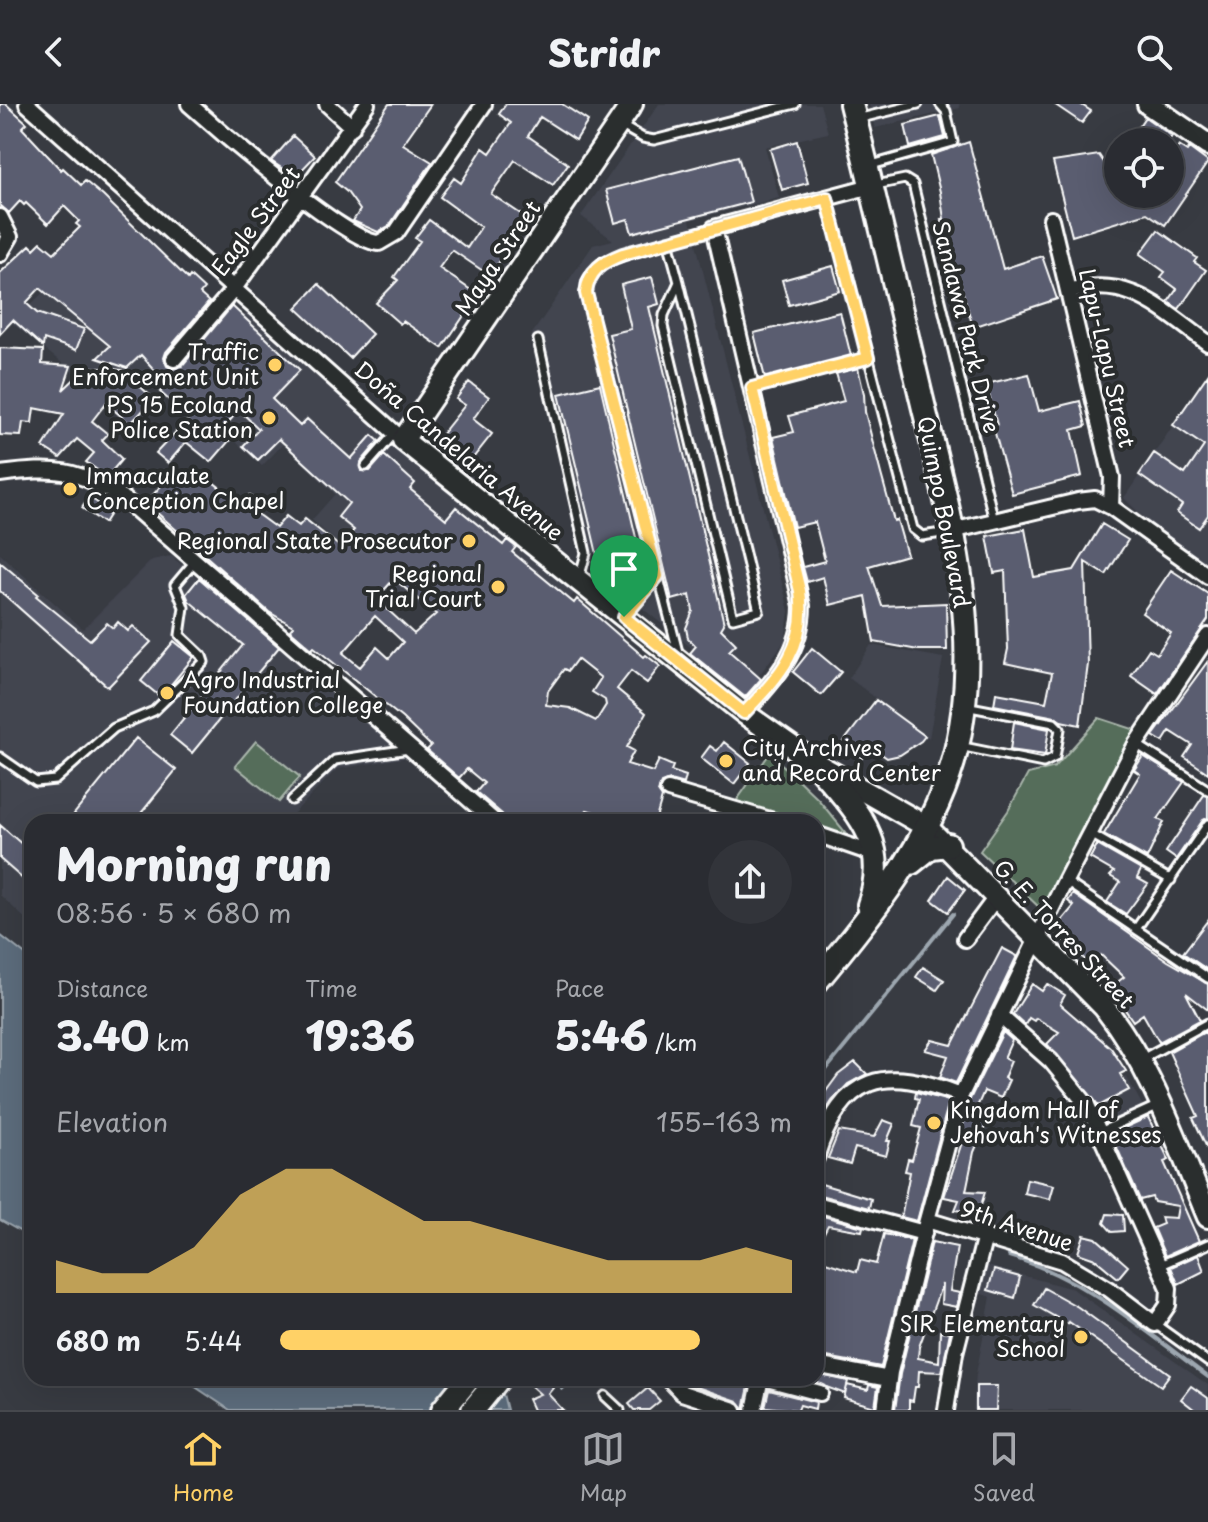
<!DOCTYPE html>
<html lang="en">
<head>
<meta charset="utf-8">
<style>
	body { margin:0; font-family:"Playpen Sans",sans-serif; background:#32343a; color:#f1f3f6; height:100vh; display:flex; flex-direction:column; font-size:30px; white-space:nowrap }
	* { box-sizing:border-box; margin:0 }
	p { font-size:26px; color:#a5a7ac }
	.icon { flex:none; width:44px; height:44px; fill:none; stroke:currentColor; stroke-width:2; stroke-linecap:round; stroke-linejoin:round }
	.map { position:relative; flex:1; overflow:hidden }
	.side { position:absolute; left:24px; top:710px; width:800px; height:572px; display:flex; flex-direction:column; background:#2a2c32; border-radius:24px; box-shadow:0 8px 32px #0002,0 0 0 2px #46484d }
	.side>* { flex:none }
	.controls { position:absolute; left:1104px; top:24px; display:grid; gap:16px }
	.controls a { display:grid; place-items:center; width:80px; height:80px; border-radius:50%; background:#2a2c32; box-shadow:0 8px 32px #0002,0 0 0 2px #46484d; font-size:40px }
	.pin { position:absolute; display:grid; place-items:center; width:68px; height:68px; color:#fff; margin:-82px -34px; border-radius:50% 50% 50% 0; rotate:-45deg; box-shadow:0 0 8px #0007 }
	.pin .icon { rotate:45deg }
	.round { display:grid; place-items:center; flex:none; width:84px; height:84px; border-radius:42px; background:#32343a }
	.head { display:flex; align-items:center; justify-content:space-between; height:136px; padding:0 32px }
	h1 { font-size:44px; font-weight:800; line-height:60px }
	.figures { display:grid; grid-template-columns:repeat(3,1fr); gap:12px; height:136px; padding:8px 32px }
	.figures div { display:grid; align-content:center }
	.figures b { font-size:40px; font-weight:800 }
	.figures small { font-size:22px; font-weight:400 }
	.figures p { font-size:22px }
	.chart { height:224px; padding:16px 32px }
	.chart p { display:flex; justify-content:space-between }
	.chart svg { width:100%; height:144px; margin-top:8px; fill:#ffd166; opacity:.7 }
	ul { padding:0 32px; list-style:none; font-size:26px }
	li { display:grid; grid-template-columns:128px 96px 1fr; align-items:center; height:60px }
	li i { height:20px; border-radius:10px; background:#ffd166 }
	header { display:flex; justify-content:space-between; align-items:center; height:104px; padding:0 32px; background:#2a2c32; font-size:36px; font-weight:800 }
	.menu { display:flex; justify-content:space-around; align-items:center; height:112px; border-top:2px solid #46484d; background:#2a2c32; font-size:22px; color:#a5a7ac }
	.menu a { display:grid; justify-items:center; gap:4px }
	.menu .selected { color:#ffd166 }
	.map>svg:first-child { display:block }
</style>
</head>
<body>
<header><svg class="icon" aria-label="back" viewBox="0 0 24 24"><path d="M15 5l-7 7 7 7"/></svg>Stridr<svg class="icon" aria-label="search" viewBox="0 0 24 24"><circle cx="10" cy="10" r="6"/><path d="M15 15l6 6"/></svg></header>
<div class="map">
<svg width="1208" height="1306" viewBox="0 0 1208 1306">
	<rect width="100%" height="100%" fill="#383b42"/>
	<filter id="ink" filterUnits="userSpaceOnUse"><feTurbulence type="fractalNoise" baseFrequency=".0125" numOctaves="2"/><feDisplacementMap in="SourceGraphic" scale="16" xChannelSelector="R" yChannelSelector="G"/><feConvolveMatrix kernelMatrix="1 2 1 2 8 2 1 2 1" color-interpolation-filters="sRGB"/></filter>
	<g filter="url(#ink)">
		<!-- built -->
		<path fill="#424550" d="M659 0H820L828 29 765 43 779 94 690 116 789 507 785 537 746 588 631 495 639 483 578 437 532 230 593 141 613 136 581 112Z
			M869 0H959L960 4 875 24Z
			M107 126 203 220 147 277 82 275 12 219Z
			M246 210 387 334 576 487 506 572 417 499 410 506 312 416 335 390 283 340 262 362 223 326 247 298 205 256Z
			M1208 270V460L1150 420 1124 394Z
			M0 450 83 525 152 456 171 452 409 653 337 665 285 718H32V821L0 791Z
			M871 541 943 554 929 634 849 574Z
			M1126 972 1144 1004 1102 1024 1087 995Z
			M984 1161 1073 1185 1208 1281V1306H973L976 1270 991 1193 976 1188Z"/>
		<!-- green -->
		<path fill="#556d5a" stroke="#aab6ac" stroke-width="2" d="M1099 614 1136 626 1042 806 980 747 1008 707 1028 670 1055 663Z
			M256 637 300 673 279 698 235 662Z
			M770 649 818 695 854 739 816 726V718H791L735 699Z"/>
		<!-- water -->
		<path fill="#5c6c7c" stroke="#9da7b0" stroke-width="2" d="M0 831 32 856V1134L0 1116Z
			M182 1274H491L501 1282 507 1306H230Z"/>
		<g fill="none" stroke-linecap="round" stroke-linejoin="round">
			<!-- stream -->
			<path stroke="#9da7b0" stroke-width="4" d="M816 978 953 810
				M1009 1152C1086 1174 1144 1226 1208 1273
				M562 1285 572 1274"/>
		</g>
		<!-- building -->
		<path fill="#5a5d6f" stroke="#fff" stroke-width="2" fill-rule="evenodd" d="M0 0H6L27 19 22 24 61 66 63 64 81 81 85 77 103 92 188 175 190 172 204 185 200 190 209 198 166 248 164 254 167 262 173 265 182 262 232 202 300 266 272 295 300 322 307 315 351 355 372 331 379 337 361 358 362 367H370L384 351 415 379 410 385 446 415 456 403 503 441 507 436 516 443 512 448 574 499 577 495 644 553 646 551 660 562 647 579 631 567 617 585 646 609 627 643 634 647 627 660 653 668 659 656 673 662 671 667 686 672 684 680 670 676 661 679 658 688 662 694 655 718H629L587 706 578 718H505L502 710 476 688 484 679 467 665 459 674 427 646 431 642 402 614 314 543 312 545 290 526 293 522 269 508 146 399 172 369 187 381 199 367 242 401 249 391 264 401 257 410 276 424 286 412 299 422 305 415 339 442 354 426 338 413 349 399 279 335 258 356 243 342 259 325 239 306 220 328 230 336 211 358 186 338 168 359 156 349 189 314 160 288 167 280 141 251 127 264 97 254 110 242 40 184 26 199 37 209 84 225 76 246 44 235 43 243 13 216 0 230V169L30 141 34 145 41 138 54 149 80 123 76 120 79 117 64 102 48 120 26 99 24 101 20 97 9 109 0 101ZM394 475 436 510 414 530 376 495ZM375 512 403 538 389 554 377 543 360 563 343 549ZM577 555 601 574 592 588 605 596 606 601 596 617 570 604 546 601 548 587 564 565 568 567Z
			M389 0H431L403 40 432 58 389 122 378 128 353 117 360 106 347 88 335 78Z
			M506 0H562L588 17 576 36 540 13 528 32 568 60 553 81 515 56 491 90 531 117 489 171 452 146 439 164 478 191 442 244 403 217 400 220 376 199 398 176 394 173 420 137 415 134 429 116 467 144 481 123 440 93 454 74 461 79 483 44 490 49 511 19 499 10Z
			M1054 0H1080L1091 7 1082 19Z
			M940 12 945 33 910 43 905 21Z
			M1145 13 1172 32 1168 38H1128Z
			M293 32 315 52 295 73 271 57Z
			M797 37 808 79 782 86 770 45Z
			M969 38 1003 165 1042 152 1057 195 973 223 941 115H944L940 88 931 51Z
			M1118 42V90H1170V55L1179 42 1187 47 1189 44 1208 58 1165 121 1147 109 1072 132 1053 58 1099 51 1105 60Z
			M738 52 751 98 632 129 628 115 615 119 606 86Z
			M1158 126 1197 154 1194 158 1206 166 1179 205 1168 198 1177 185 1161 173 1165 168 1140 150Z
			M833 162 840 187 789 201 782 176Z
			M652 173 659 200 649 203 717 489 724 520 721 525 736 540 729 547 761 575 745 593 690 549 696 542 688 534 686 524 693 507 690 491 672 496 609 230 631 225 621 181Z
			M319 180 372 230 350 254 296 204Z
			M840 208 851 252 765 274 754 229Z
			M0 244 43 246 42 260 71 262 63 286 87 263 122 266 154 295 130 320 106 299 92 317 108 330 102 336 122 355 107 373 86 358 94 349 77 335 60 354 43 343 64 310 34 304 32 319 23 318 21 332 0 331Z
			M858 264 864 290 865 308 881 370 894 417 897 416 907 451 869 462 882 502 946 499 947 546H918L874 538 866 492 830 501 823 473 807 478 803 463 825 457 815 418 794 423 773 333 794 328 789 312 844 297 836 269Z
			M1029 270 1039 307 1080 297 1086 322 1072 326 1082 372 1012 390 993 322 997 321 986 280Z
			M1208 270V411L1199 424 1177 409 1182 401 1139 371 1154 349 1185 370 1204 342 1173 321Z
			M469 278 489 293 473 315 492 330 469 359 438 335 465 301 456 295Z
			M600 280 645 472 631 474 610 456 608 447 597 450 559 290Z
			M89 393 111 408 104 419 82 404Z
			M1102 420 1128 436 1106 471 1085 458 1088 560 1080 621 1061 617 1055 613 994 601 996 589 1046 598 1052 569 1005 559 1008 545 1005 467 994 469 987 432 1025 425 1034 473 1074 466Z
			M0 458 38 490 36 492 90 536 107 519 113 524 118 518 128 527 133 522 151 538 108 583 0 487Z
			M1171 466 1208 490V516L1157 590 1131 572 1149 545 1157 550 1171 529 1142 509Z
			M199 474 279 543 192 649 170 631 243 541 189 497 186 490Z
			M174 537 194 553 169 583 158 591 141 577Z
			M812 544 841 568 821 591 793 568Z
			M1208 557V669L1184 653 1192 641 1170 627 1163 638 1153 632Z
			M876 596 925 632 921 637 900 651 887 654 870 642 862 654 842 640Z
			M1014 618 1049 625 1045 651 1010 646Z
			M136 634 176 666 134 718H85L74 710Z
			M724 638 750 659 734 680 701 654 710 642 717 647Z
			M1143 652 1184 678 1158 715 1164 718 1147 754 1104 730 1140 670 1134 666Z
			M1204 691 1208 692V714L1203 716 1176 755 1166 748Z
			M0 721 32 749V783L0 755Z
			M1097 741 1141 766 1137 774 1148 780 1126 810 1107 798 1120 778 1110 772 1114 768 1090 754Z
			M948 772 965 786 948 808 932 796Z
			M1073 790 1168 857 1208 880V906L1186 889 1200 916 1159 938 1143 910 1133 917 1110 884 1124 873 1101 851 1092 862 1053 827 1074 802 1068 797Z
			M1208 816V866L1183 849Z
			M1002 844 1017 852 956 979 940 973 948 952 925 946 932 936 952 941Z
			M923 863 944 876 937 886 916 873Z
			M1032 880 1042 887 1047 880 1065 891 1060 900 1111 944 1126 967 1120 970 1129 986 1099 1002 1047 940 1059 928 1036 914 1034 917 1029 914 1025 921 1013 910Z
			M1003 928 1012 936 1004 954 1011 957 1004 974 1009 976 1001 994 984 987 973 1012 988 1016 974 1048 966 1087 985 1088 979 1108 955 1106 959 1096 944 1093 965 1029 961 1028 970 995Z
			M1205 928 1208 934V1046L1193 1014 1198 1012 1169 948Z
			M855 958 867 970 848 980 832 997 816 1025V1001L838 971Z
			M916 988 949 997 917 1117 901 1113 910 1068 905 1067 908 1055 912 1056 921 1024 913 1022 919 995 915 994Z
			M1148 1013 1169 1056 1164 1058 1199 1137 1165 1152 1153 1124 1163 1120 1161 1113 1176 1114 1178 1102 1154 1098 1152 1093 1140 1096 1111 1030Z
			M883 1016 894 1020 887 1037H890L886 1052 855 1044 850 1060 828 1054 839 1027 874 1033Z
			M1027 1075 1054 1081 1050 1095 1024 1089Z
			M818 1079 871 1095 869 1104 816 1090Z
			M816 1110 863 1123 862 1127 828 1121 816 1144Z
			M1107 1110 1123 1111 1124 1127 1112 1128 1104 1119Z
			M884 1130 912 1136 881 1263 827 1253 819 1256 816 1262 820 1271 848 1277 847 1281 868 1286 869 1281 878 1283 875 1303 844 1294 847 1282 845 1290 802 1274H816V1155L857 1168 860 1156 876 1160Z
			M1084 1131 1096 1134 1128 1162 1118 1174 1095 1155 1078 1149Z
			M932 1138 957 1143 950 1187 960 1189 957 1203 941 1200 942 1180 919 1243 918 1254 939 1258 940 1227 950 1228 942 1268 919 1267 918 1283H915L913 1297 909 1296V1306H895L900 1270Z
			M1198 1151 1204 1167 1178 1180 1171 1163Z
			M994 1166 1020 1173 1015 1194 988 1186Z
			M1044 1184 1078 1203 1170 1270 1161 1282 1069 1218 1068 1220 1034 1201Z
			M535 1274H561L548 1290 563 1306H533L528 1295 540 1290 530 1281Z
			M682 1274H751L744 1305 738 1297 688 1280Z
			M976 1282H997L996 1306H976Z
			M1191 1282 1208 1294V1306H1195L1181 1295Z
			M648 1284 660 1297 649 1306H634L629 1300Z
			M769 1286 816 1298 815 1305 800 1301 798 1306 765 1303Z"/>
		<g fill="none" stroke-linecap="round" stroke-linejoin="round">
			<!-- lane casing -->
			<g stroke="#fff" stroke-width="13">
				<path id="lane" d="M857 15 918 0
					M622 22 643 34 654 36 795 0
					M868 62 953 38 946 7 940 0
					M876 81 905 75 913 80 994 417
					M827 94 913 425 922 432 949 428
					M668 137 679 178 759 507 733 514 663 222 664 211 679 178
					M538 236 586 449 579 475
					M752 284 868 254
					M366 362 395 329
					M626 510 658 472
					M678 548 586 189 587 177 603 158 714 124
					M1136 640 1208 686
					M959 642 1043 659 1055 653 1060 625 1054 619 965 602
					M0 653 36 678 55 676 114 624 154 607 204 558 202 552 180 531 184 503 175 481 196 456
					M292 696 335 656 409 645
					M1089 729 1171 776
					M1065 777 1208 874
					M1136 825 1208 720
					M1140 956 1208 919
					M1100 1028 1159 1001
					M1160 1161 1208 1140
					M1155 1220 1208 1258
					M605 1292 620 1306"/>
			</g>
			<!-- street casing -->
			<g stroke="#fff" stroke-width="20">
				<path id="street" d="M27 0 403 336
					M189 0C218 26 348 139 379 139L396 129 484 0
					M327 0 352 23
					M0 113 10 133 0 150
					M1051 115 1112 373 1111 403
					M1069 188C1129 170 1162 206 1208 239
					M174 255 233 186 367 0
					M0 370C57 363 75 364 124 395L495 718
					M952 427 1078 397 1095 395 1111 403 1208 472
					M744 609C774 577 802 547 802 502L714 124 871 82
					M668 686 777 718
					M816 730 877 751
					M965 835 997 792
					M816 1054C842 968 885 962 961 991
					M816 1100 924 1129
					M927 1116 1062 1157 1109 1185 1155 1220 1168 1201 1169 1184 1087 1001 1051 957 999 911
					M826 1263 889 1275
					M668 1274 682 1289 734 1306
					M763 1274 820 1289
					M754 1306 761 1274
					M885 1306 890 1268 927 1116 961 991 1065 777 1136 640 1208 532
					M946 1306 955 1249 985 1132"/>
			</g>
			<!-- secondary casing -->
			<g stroke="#fff" stroke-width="26">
				<path id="secondary" d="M632 0 403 336 744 609 815 659 927 723 1104 903C1153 965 1178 1041 1208 1113
					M1148 0 1208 41"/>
			</g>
			<!-- primary casing -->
			<g stroke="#fff" stroke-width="28">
				<path id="primary" d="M815 659C854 705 892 736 869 801
					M911 759 931 743 948 741
					M816 878C870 813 929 741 953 658 989 530 945 397 916 271 895 181 874 90 851 0
					M443 1306 469 1274
					M473 1306 499 1274"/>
			</g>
			<!-- lane -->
			<use href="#lane" stroke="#2a2d2e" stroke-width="7"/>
			<!-- street -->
			<use href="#street" stroke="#2a2d2e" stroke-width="14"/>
			<!-- secondary -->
			<use href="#secondary" stroke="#2a2d2e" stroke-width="20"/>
			<!-- primary -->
			<use href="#primary" stroke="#2a2d2e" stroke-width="22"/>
		</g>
	</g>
	<g fill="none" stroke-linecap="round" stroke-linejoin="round" filter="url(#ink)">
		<!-- route casing -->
		<g stroke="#fff" stroke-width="16">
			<path id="route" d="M827 94 868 254 752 284 800 487C808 542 780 571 744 609L624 513 658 472 586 189C589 165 603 158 623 150Z"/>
		</g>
		<!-- route -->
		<use href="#route" stroke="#ffd166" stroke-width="10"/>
	</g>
	<!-- markers -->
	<g fill="#ffd166" stroke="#2a2d2e" stroke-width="3">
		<circle cx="275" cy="261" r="8"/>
		<circle cx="269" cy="314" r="8"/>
		<circle cx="70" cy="385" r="8"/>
		<circle cx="469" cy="437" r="8"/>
		<circle cx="498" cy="483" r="8"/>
		<circle cx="167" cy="589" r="8"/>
		<circle cx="726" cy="657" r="8"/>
		<circle cx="934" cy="1019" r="8"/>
		<circle cx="1081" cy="1233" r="8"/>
	</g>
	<g text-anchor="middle" stroke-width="8" stroke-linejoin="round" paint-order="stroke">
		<!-- street labels -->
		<g font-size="22" fill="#fff" stroke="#2a2d2e">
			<text transform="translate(256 117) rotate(-53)" y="8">Eagle Street</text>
			<text transform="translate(498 154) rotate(-56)" y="8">Maya Street</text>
			<text transform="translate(966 223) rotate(76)" y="8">Sandawa Park Drive</text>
			<text transform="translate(1107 254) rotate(77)" y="8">Lapu-Lapu Street</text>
			<text transform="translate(459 347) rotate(40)" y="8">Doña Candelaria Avenue</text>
			<text transform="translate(944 408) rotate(79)" y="8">Quimpo Boulevard</text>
			<text transform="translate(1064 830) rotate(47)" y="8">G. E. Torres Street</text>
			<text transform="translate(1017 1122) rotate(18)" y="8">9th Avenue</text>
		</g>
		<!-- poi labels -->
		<g font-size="22" fill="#fff" stroke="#2a2d2e" text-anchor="end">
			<text x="259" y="256">Traffic<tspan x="259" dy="25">Enforcement Unit</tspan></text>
			<text x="253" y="309">PS 15 Ecoland<tspan x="253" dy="25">Police Station</tspan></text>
			<text x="86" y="380" text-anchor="start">Immaculate<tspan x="86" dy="25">Conception Chapel</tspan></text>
			<text x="453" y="445">Regional State Prosecutor</text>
			<text x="482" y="478">Regional<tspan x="482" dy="25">Trial Court</tspan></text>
			<text x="183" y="584" text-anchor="start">Agro Industrial<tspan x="183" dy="25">Foundation College</tspan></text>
			<text x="742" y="652" text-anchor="start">City Archives<tspan x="742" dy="25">and Record Center</tspan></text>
			<text x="950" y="1014" text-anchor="start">Kingdom Hall of<tspan x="950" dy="25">Jehovah's Witnesses</tspan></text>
			<text x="1065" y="1228">SIR Elementary<tspan x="1065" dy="25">School</tspan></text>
		</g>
	</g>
</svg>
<div class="controls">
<a><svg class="icon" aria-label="locate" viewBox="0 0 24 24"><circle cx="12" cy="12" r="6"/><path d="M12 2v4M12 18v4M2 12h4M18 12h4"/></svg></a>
</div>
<div class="pin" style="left:624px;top:513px;background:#1e9e55"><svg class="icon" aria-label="arrive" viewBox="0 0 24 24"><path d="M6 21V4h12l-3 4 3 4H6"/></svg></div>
<section class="side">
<div class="head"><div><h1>Morning run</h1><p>08:56 · 5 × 680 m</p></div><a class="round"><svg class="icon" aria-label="share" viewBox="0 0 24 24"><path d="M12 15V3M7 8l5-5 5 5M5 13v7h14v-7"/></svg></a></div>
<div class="figures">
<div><p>Distance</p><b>3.40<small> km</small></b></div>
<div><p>Time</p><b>19:36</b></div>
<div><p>Pace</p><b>5:46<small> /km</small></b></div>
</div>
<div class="chart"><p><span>Elevation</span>155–163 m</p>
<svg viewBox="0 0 160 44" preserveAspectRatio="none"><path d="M0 44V34L10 38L20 38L30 30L40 14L50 6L60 6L70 14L80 22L90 22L100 26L110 30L120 34L130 34L140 34L150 30L160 34V44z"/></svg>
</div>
<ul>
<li><b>680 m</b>5:44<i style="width:82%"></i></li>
</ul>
</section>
</div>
<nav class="menu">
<a class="selected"><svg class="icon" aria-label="home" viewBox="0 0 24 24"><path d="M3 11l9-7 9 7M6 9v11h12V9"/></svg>Home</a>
<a><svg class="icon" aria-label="map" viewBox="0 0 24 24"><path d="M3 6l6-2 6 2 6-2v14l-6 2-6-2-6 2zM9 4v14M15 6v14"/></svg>Map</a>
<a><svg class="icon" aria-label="saved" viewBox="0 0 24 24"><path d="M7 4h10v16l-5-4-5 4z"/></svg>Saved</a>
</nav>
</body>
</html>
